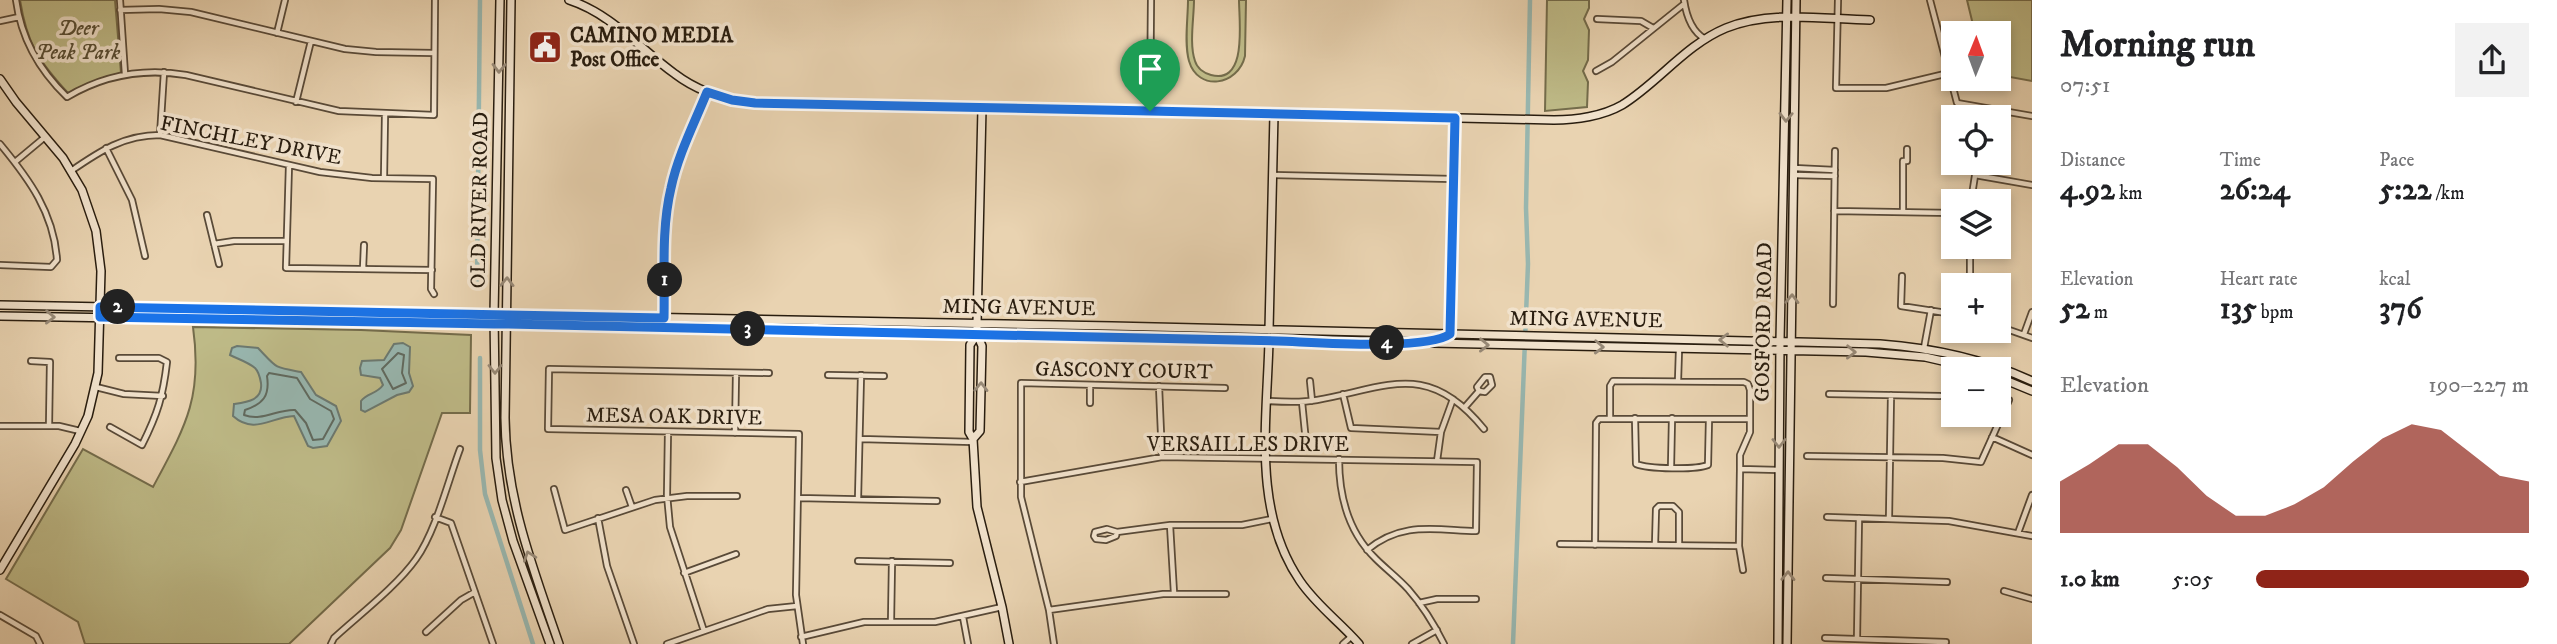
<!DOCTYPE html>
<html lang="en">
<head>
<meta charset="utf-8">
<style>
	body { margin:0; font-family:"IM FELL DW Pica",serif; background:#f2f2f2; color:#202124; height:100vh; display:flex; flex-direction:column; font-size:26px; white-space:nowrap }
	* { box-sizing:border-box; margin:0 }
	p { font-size:23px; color:#757577 }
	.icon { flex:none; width:38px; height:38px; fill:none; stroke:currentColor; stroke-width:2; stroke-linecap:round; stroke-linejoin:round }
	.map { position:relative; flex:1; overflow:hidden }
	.details { display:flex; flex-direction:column; background:#fff; width:525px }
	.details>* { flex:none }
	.needle { width:46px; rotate:1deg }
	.tools { position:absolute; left:1941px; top:21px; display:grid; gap:14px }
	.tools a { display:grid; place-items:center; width:70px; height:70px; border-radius:0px; background:#fff; box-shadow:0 4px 10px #0003; font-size:35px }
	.pin { position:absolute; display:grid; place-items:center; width:60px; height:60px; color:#fff; margin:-72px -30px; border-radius:50% 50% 50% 0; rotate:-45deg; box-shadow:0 0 7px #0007 }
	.pin .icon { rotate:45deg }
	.km { position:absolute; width:35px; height:35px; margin:-18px; border-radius:50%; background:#222; color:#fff; font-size:19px; line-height:35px; text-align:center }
	.round { display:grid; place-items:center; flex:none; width:74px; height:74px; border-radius:0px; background:#f2f2f2 }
	.headline { display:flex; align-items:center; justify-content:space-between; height:119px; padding:0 28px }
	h1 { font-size:38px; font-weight:700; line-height:52px }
	.stats { display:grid; grid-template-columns:repeat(3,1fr); gap:10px; height:119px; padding:7px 28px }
	.stats div { display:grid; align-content:center }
	.stats b { font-size:30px; font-weight:700 }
	.stats small { font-size:19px; font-weight:400 }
	.stats p { font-size:19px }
	.chart { height:196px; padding:14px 28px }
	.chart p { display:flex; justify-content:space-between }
	.chart svg { width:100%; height:126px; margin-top:7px; fill:#8f2418; opacity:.7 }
	ul { padding:0 28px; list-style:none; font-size:23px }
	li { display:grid; grid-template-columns:112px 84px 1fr; align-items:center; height:52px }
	li i { height:18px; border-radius:9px; background:#8f2418 }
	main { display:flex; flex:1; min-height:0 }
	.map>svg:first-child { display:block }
</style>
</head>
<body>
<main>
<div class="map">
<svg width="2032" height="644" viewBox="0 0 2032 644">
	<rect width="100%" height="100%" fill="#e9d3b1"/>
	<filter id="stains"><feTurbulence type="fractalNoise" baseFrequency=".00286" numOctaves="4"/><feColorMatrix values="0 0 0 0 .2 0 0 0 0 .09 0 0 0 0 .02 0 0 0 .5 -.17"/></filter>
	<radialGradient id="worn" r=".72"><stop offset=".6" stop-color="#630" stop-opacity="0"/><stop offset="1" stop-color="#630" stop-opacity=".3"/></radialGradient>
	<!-- green -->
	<path fill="#beba87" stroke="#746c4b" stroke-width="2" d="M20 0H115L121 73 68 93C38 60 27 44 20 0Z
		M1188 0H1194C1194 18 1189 44 1195 61 1197 68 1204 73 1211 75 1248 85 1239 21 1239 0H1246L1245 56C1238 86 1198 92 1189 61 1184 43 1188 19 1188 0Z
		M1547 0H1589V8L1584 19 1589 30 1588 60 1583 71 1588 82 1587 107 1545 111Z
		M1967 0H2032V81L1999 75 1998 33H1975Z
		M193 327 361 330 471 335 470 413H442L401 530 390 548 289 644H85L78 622 6 579 83 449 153 487C185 427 203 398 193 327Z"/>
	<!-- water -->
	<path fill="#98b7b0" stroke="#6c7970" stroke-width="2" d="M403 343 410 347 409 373 413 386 409 392 397 395 365 412 361 410V401C367 393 377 394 383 385L380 378 361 375 360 368 362 361 384 360 394 344Z
		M237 346 258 348C278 369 273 367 301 372L316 395 336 406 341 421 327 446 313 448 308 446 294 416C271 417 254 435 233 416L234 404C248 402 263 400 261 383 260 377 259 372 255 368 248 362 238 359 230 355L232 348Z"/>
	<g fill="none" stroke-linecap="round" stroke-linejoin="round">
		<!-- shore -->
		<path stroke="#606a60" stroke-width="2" d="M398 353 404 355 402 373 406 383 393 389 382 369Z
			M269 373 297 378 310 399 331 411 334 419 323 439 313 440 306 423 295 410C277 409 262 422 244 415L245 410C263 404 270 396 267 376Z"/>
		<!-- canal -->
		<path stroke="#98b7b0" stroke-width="4.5" d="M477 285 480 0
			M480 358V450L485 494 533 644
			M1513 644 1528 264 1526 208 1530 0"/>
		<!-- street casing -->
		<g stroke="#594a38" stroke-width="8">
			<path id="street" d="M16 0C21 38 40 71 67 97 104 75 144 68 186 75L339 111 434 115 435 0
				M120 0 125 74
				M1684 0C1686 14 1691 31 1705 39
				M1838 0 1836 88H1886L1949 73
				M1930 0 1957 103 2032 116
				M120 10 159 9 191 12 345 49 376 52 434 53
				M1597 19 1641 21 1653 28
				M0 21 19 17
				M277 33 285 0
				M1596 71 1612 62 1684 4
				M296 102 311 41
				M1150 111 1151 0
				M160 135 164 72
				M0 144C29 179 54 213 57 260L51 267 0 265
				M106 148 132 200 145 256
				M15 162 45 137
				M289 165 286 268 432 270
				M1794 168 1835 170
				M71 171C100 151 124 135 160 135L320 172 372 178 433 179 431 289 434 294
				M1273 175 1453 179
				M1794 175 1835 176
				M1975 175 2032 185
				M384 178 385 115
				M1971 201 1977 163
				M1834 211 1953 213
				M1903 212V161H1907V149
				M207 215 219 264
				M214 244 234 241H286
				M363 269 364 245
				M1902 276 1901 306 1953 314
				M1970 285V247
				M1833 304 1835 151
				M664 317C665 275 661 230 671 188 678 155 694 124 707 92
				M1998 326 2032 338
				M1450 333 1455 118
				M2024 334 2032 312
				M1924 348 1931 310
				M31 361 50 362 49 426
				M769 373 549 369 548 429 799 434 796 595 803 644
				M828 375 884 376
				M1310 381 1312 401
				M1678 381 1679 350
				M1159 386 1162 457
				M96 387 124 394 163 396
				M1343 394 1351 428 1441 432
				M1829 394 1940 396
				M1268 401C1284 402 1301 403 1317 400 1389 387 1428 360 1484 429
				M1302 402 1306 442
				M1090 403V385
				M1465 407 1479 391 1485 392 1492 385 1490 377H1485L1477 387 1479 391
				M1610 417V386L1613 381 1744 382 1748 384 1750 390V432L1740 455V469L1739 546 1743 570
				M1635 418 1636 464C1648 469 1696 470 1708 465L1709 419
				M0 426H59L80 431
				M110 427 142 445C158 413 163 396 167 362L159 358H119
				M668 432 667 495 670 527 704 631
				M735 433 736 373
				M1992 437 2032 455
				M860 439 973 442
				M1807 456 1943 458 1981 462 2009 400
				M1339 459C1339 497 1348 532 1376 559 1386 569 1398 578 1408 589 1423 606 1434 624 1444 644
				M1437 461 1441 432 1453 399
				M1671 467 1672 418
				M1740 469 1779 470
				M1020 482 1162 457 1477 462 1476 531C1434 530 1402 521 1367 550
				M554 489 565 530 655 500 687 496H737
				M626 490 632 507
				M798 498 937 501
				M858 499 861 375
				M435 517 451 523 493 644
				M1827 517 1949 521 2032 536
				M598 518 607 566 634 644
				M1889 518 1891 395
				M1170 525 1174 593
				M1117 532 1116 536 1106 540 1096 539 1094 536 1095 532 1107 529 1117 532 1170 525H1242L1272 519
				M2018 533 2032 495
				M1560 544 1739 546
				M1595 545 1596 423 1599 419H1750
				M1655 545 1656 509 1659 506H1673L1679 512V545
				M858 561 950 563
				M684 573 736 554
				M1826 578 1947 582
				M2004 591 2032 599
				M1419 603 1437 599H1476
				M1049 610 1163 594H1226
				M0 615 36 636 40 644
				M963 617 968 644
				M891 622 892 561
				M426 632 461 600 475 592
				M801 637 864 622H935L1002 607
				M1825 638 1946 642
				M1857 638 1859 518
				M331 644 334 638C359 615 397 586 416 559 436 531 448 481 460 449
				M667 644 768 609 797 606
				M1054 644 1049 610 1021 497V383L1225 388
				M1343 644 1352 636
				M1412 644 1437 630"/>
		</g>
		<!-- secondary casing -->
		<g stroke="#291d0f" stroke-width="10">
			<path id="secondary" d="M500 0 494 315 496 458 502 500 513 541 550 644
				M511 0 505 418C506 500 533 568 559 644
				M569 0C612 14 640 49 675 74 696 90 719 98 745 102L1554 120C1576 120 1603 116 1622 105 1658 83 1685 45 1726 28 1770 10 1823 19 1870 20
				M0 79 16 102 63 158 82 190 96 231 101 271 98 373 88 416 75 444 0 570
				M0 305 1112 326 1880 344C1933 348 1984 359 2032 381
				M0 316 664 327 1866 352 1925 357 1977 369
				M1269 330 1274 114
				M977 334 970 345 969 432 973 439 977 507 1002 607 1009 644
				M1269 341C1267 421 1252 511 1300 581 1317 606 1340 622 1359 644
				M1998 377 2032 391
				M973 439 980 431 982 346 977 334V324L982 108
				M1778 644 1780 341 1787 0
				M1787 644 1796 0"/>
		</g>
		<!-- street -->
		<use href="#street" stroke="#f1e2cc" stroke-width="4.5"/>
		<!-- secondary -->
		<use href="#secondary" stroke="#f1e2cc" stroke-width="7"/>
	</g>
	<!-- one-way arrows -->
	<defs><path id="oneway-chevron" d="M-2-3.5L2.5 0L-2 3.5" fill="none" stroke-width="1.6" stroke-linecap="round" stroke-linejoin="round" transform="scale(1.75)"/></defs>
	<g stroke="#978977">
		<use href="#oneway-chevron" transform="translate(499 68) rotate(91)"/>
		<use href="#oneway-chevron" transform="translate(1786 117) rotate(91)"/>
		<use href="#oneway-chevron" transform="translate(507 282) rotate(-89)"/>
		<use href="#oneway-chevron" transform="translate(1792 299) rotate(-89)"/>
		<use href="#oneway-chevron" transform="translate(50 317) rotate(1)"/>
		<use href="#oneway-chevron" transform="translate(1724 340) rotate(-179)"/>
		<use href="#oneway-chevron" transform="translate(1484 345) rotate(1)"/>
		<use href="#oneway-chevron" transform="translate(1599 347) rotate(2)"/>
		<use href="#oneway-chevron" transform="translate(1851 352) rotate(1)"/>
		<use href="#oneway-chevron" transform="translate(495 369) rotate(90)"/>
		<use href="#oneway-chevron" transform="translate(981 387) rotate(-89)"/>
		<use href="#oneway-chevron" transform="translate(1779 443) rotate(90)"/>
		<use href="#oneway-chevron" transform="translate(529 556) rotate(-109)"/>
		<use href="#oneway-chevron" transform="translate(1788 576) rotate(-89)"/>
	</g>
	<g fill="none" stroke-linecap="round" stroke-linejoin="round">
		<!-- route casing -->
		<g stroke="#fff" stroke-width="14">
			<path id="route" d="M1150 111 755 103 732 100 707 92C694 124 678 155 671 188 661 230 665 275 664 318L507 315V324H494L100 317V307L507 315V324C764 329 1021 337 1278 341 1312 342 1427 351 1450 334L1455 118 1150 111"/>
		</g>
		<!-- route -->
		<use href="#route" stroke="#1a73e8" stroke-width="9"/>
	</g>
	<!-- icons -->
	<defs>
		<g id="civic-square" transform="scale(1.75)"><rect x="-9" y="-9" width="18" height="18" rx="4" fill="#8f2418" stroke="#f1e2cc"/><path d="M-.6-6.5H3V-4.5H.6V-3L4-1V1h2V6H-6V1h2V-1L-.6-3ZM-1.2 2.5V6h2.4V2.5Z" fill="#fff"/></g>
	</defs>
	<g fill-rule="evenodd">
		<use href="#civic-square" x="545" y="47"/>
	</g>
	<g text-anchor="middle" stroke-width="7" stroke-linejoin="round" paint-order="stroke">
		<!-- park labels -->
		<g font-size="21" font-style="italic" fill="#564c33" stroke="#f1e2cc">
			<text x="78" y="35">Deer<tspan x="78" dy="24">Peak Park</tspan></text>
		</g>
		<!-- poi labels -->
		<g font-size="21" font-weight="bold" fill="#291d0f" stroke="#f1e2cc" text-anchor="start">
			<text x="570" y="42">CAMINO MEDIA<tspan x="570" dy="24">Post Office</tspan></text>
		</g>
		<!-- street labels -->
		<g font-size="21" fill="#291d0f" stroke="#f1e2cc">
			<text transform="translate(251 140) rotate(11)" y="7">FINCHLEY DRIVE</text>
			<text transform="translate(479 200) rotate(-89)" y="7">OLD RIVER ROAD</text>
			<text transform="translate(1019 307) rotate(1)" y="7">MING AVENUE</text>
			<text transform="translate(1586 319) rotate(1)" y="7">MING AVENUE</text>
			<text transform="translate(1763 322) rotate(-89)" y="7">GOSFORD ROAD</text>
			<text transform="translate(1124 370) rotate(1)" y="7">GASCONY COURT</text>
			<text transform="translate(674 416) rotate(1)" y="7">MESA OAK DRIVE</text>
			<text x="1248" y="451">VERSAILLES DRIVE</text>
		</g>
	</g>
	<rect width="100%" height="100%" filter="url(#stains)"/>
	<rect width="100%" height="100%" fill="url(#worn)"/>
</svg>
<div class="tools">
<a><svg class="needle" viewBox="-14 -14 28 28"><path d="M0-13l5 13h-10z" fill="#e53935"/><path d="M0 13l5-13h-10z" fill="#757577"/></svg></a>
<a><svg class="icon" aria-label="locate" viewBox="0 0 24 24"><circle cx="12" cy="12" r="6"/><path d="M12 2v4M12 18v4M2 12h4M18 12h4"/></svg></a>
<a><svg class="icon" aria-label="layers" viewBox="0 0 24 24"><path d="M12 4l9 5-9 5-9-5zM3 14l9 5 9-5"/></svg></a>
<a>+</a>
<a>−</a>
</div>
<div class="pin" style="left:1150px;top:111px;background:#1e9e55"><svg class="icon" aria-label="arrive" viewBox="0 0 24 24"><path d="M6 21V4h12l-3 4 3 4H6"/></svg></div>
<b class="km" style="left:665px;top:280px">1</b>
<b class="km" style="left:118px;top:307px">2</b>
<b class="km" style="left:748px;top:329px">3</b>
<b class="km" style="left:1387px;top:343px">4</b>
</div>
<section class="details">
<div class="headline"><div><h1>Morning run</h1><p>07:51</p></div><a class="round"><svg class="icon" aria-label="share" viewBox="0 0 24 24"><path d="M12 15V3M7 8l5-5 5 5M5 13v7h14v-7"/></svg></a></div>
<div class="stats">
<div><p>Distance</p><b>4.92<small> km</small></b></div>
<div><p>Time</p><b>26:24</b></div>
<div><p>Pace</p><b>5:22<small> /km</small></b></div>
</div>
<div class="stats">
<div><p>Elevation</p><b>52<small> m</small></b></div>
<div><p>Heart rate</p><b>135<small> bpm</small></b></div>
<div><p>kcal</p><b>376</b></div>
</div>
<div class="chart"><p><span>Elevation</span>190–227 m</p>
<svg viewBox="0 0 160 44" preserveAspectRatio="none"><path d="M0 44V26L10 20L20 13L30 13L40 21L50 31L60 38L70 38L80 34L90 28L100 19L110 11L120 6L130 8L140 16L150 24L160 26V44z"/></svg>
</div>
<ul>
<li><b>1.0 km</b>5:05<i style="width:100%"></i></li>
</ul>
</section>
</main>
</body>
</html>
